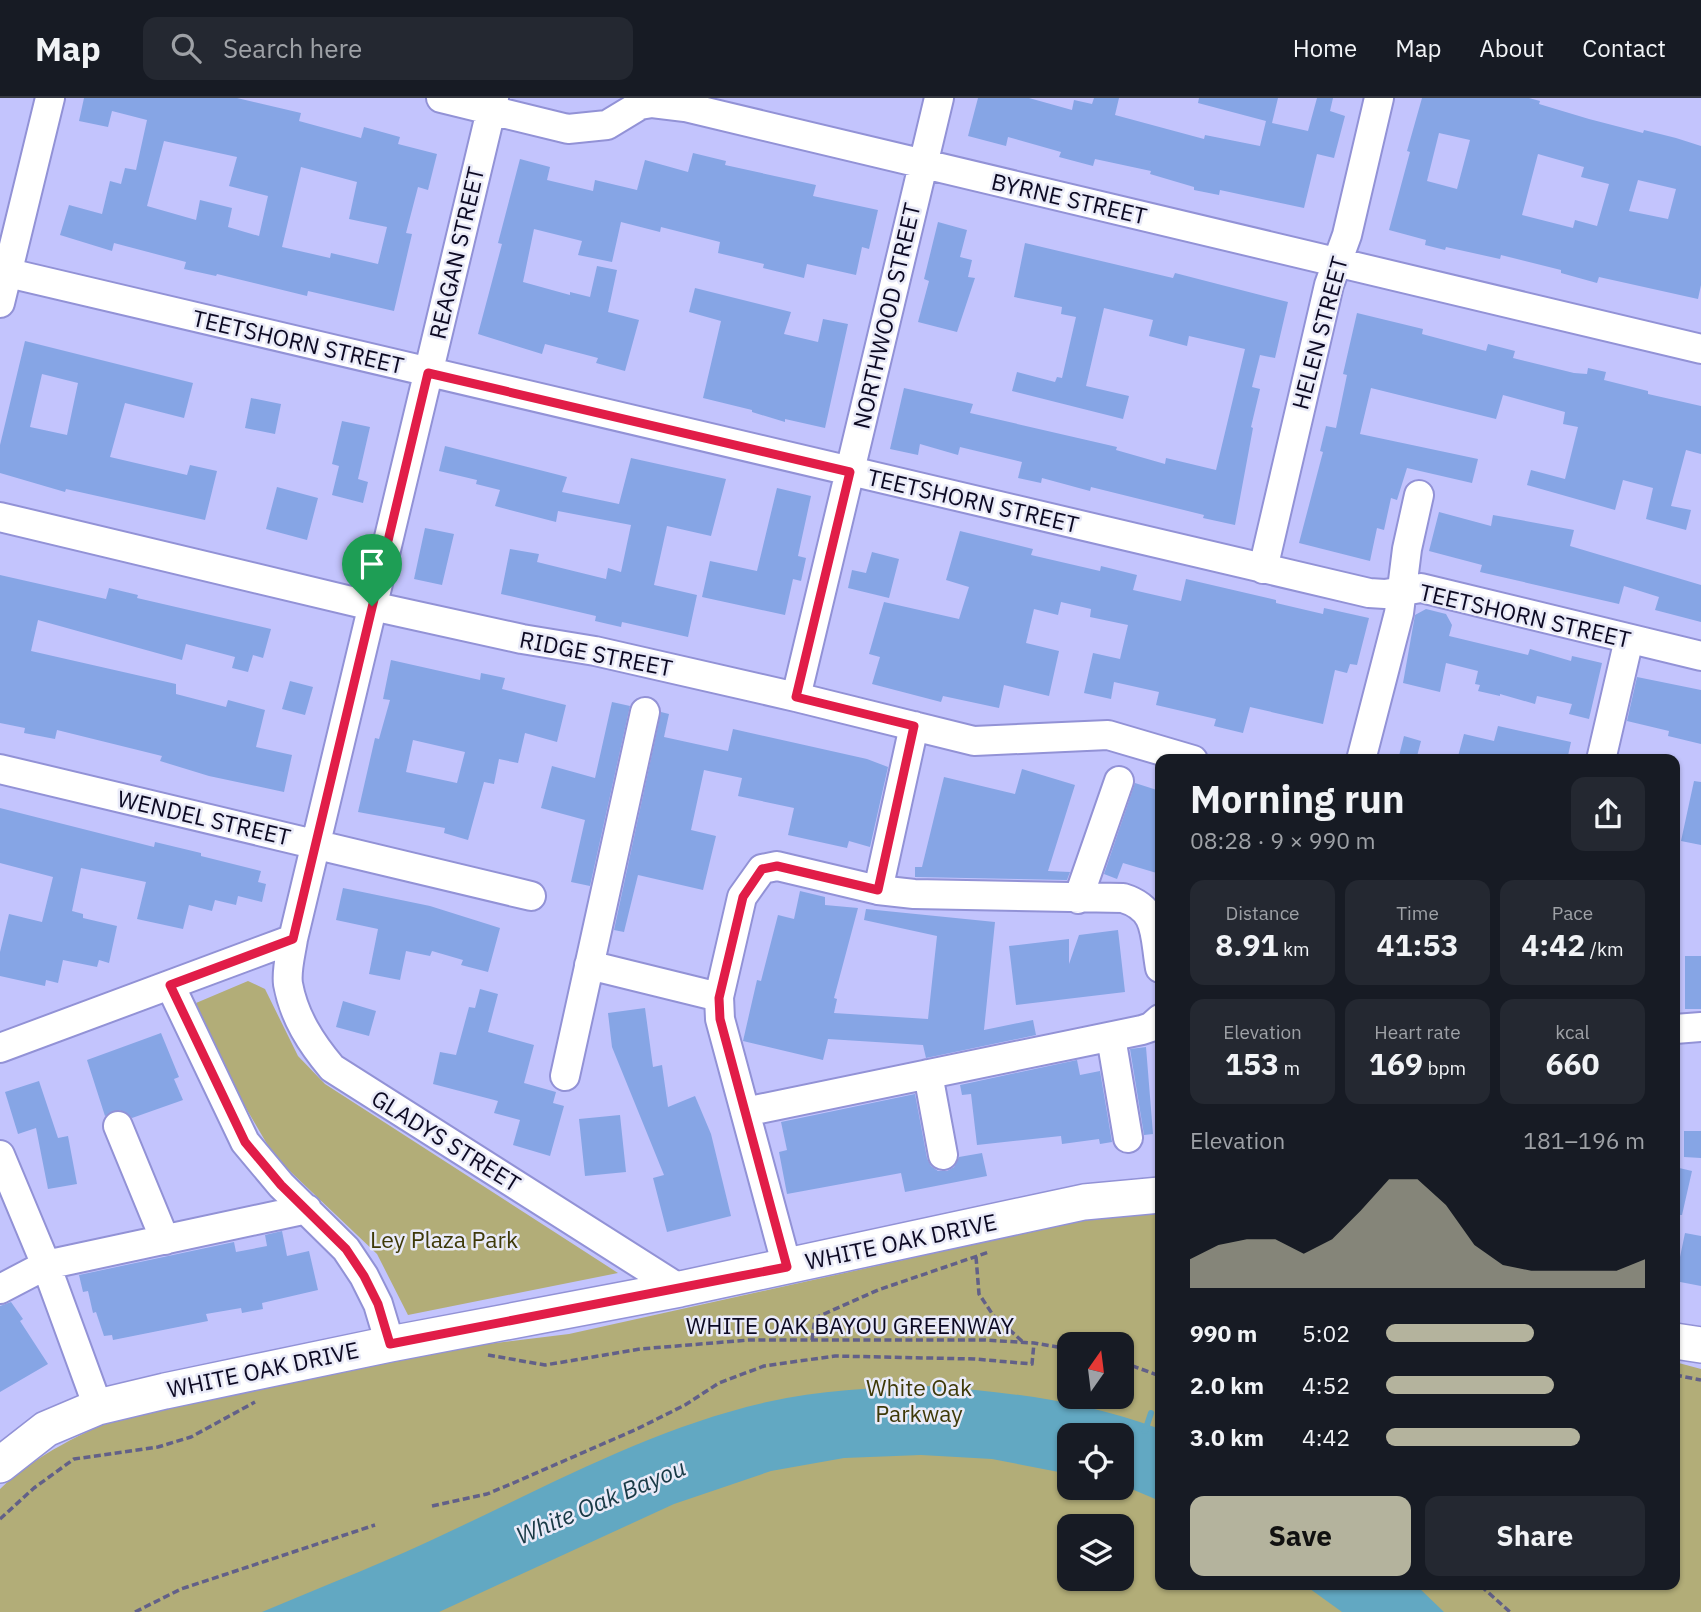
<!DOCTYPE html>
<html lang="en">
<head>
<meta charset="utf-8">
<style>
	body { margin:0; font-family:"IBM Plex Sans",sans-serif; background:#242831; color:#f1f3f6; height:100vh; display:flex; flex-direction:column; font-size:26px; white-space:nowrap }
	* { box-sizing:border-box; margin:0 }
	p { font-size:23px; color:#9ea1a6 }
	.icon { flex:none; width:38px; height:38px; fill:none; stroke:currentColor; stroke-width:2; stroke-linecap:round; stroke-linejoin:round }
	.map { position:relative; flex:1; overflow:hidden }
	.panel { position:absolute; left:1155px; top:656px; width:525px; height:836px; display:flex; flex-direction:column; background:#171b24; border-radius:14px; box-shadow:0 2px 5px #0004 }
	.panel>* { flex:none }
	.needle { width:46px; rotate:14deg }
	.tools { position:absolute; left:1057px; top:1234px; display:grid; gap:14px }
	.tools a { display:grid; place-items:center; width:77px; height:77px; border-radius:14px; background:#171b24; box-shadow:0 2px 5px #0004; font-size:35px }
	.pin { position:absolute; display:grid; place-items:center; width:60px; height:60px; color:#fff; margin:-72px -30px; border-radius:50% 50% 50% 0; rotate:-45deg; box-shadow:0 0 7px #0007 }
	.pin .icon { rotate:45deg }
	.round { display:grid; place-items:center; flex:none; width:74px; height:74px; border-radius:14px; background:#242831 }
	.overview { display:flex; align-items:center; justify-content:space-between; height:119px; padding:0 35px }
	h1 { font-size:38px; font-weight:700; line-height:52px }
	.stats { display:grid; grid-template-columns:repeat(3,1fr); gap:10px; height:119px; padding:7px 35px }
	.stats div { display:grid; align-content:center; border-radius:14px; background:#242831; text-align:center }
	.stats b { font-size:30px; font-weight:700 }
	.stats small { font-size:19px; font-weight:400 }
	.stats p { font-size:19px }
	.chart { height:196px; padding:14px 35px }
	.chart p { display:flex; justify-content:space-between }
	.chart svg { width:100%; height:126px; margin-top:7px; fill:#b4b39d; opacity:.7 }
	.primary-button { display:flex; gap:14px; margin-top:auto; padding:14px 35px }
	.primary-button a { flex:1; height:80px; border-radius:14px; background:#b4b39d; color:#111; font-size:28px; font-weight:700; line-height:80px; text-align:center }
	.primary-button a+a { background:#242831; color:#f1f3f6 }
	ul { padding:0 35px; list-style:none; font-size:23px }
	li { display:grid; grid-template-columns:112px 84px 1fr; align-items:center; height:52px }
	li i { height:18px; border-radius:9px; background:#b4b39d }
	header { display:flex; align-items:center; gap:42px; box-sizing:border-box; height:98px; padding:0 35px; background:#171b24; border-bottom:2px solid #363941 }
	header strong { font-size:33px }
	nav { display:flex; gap:38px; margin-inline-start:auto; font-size:24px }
	.search { width:490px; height:63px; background:#242831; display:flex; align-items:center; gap:18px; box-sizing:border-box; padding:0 24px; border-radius:14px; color:#9ea1a6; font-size:26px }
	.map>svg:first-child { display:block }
</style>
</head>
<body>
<header>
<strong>Map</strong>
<div class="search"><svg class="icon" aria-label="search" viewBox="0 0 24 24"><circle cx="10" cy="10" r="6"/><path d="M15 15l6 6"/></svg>Search here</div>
<nav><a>Home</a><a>Map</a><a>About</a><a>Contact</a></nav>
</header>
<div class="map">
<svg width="1701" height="1514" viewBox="0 0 1701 1514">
	<rect width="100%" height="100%" fill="#c3c4fd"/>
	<!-- green -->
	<path fill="#b2ad78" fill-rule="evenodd" d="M248 883 265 891 298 958 325 986 618 1175 408 1217 377 1156 274 1058 232 986 196 905Z
		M1160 1111V1488H1675V1264L1701 1271V1514H0V1391C37 1356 84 1334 131 1314L446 1251 569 1236 1120 1114ZM1069 1246H1122V1298H1069ZM1069 1337H1122V1390H1069ZM1069 1428H1122V1480H1069Z"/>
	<!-- water -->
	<path fill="#62a8c2" d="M926 1288C1010 1294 1080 1302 1160 1331V1403L1122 1387V1337H1069V1376L992 1361 921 1357 844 1360 771 1373 674 1406 439 1514H262C326 1487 391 1462 453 1432 555 1384 656 1329 767 1304 819 1292 873 1290 926 1288Z
		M1306 1488H1417L1444 1514H1342Z"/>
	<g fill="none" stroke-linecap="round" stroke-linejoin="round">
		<!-- stream -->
		<path stroke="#62a8c2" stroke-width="6" d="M1145 1333 1151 1315"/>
	</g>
	<!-- building -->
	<path fill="#86a5e5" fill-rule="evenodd" d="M84 0H237L301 15 299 23 361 40 364 29 400 39 398 46 437 56 428 92 418 89 406 135 412 136 394 213 308 193 307 198 217 176 216 178 184 171 186 164 114 145 112 153 60 137 69 107 102 116 110 83 121 86 125 70 136 72 147 22 112 13 108 29 79 23ZM164 43 237 59 229 88 268 98 259 138 228 129 232 110 200 102 196 122 147 108ZM301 69 357 84 349 121 387 129 378 166 331 155 330 160 282 149Z
		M978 0H1029L1072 12 1074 2 1092 6 1094 0H1119L1115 17 1204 41 1205 37 1260 48 1266 23 1198 5 1199 0H1278L1272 25 1308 33 1317 0H1333L1330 13 1345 18 1334 60 1317 56 1304 110 1220 92 1219 97 1194 92V89L1150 76 1151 73 1095 61 1093 68 1059 59 1061 54 1008 39 1006 48 968 38Z
		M1422 0H1529L1540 3 1539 6 1589 21 1643 35 1644 32 1676 40 1701 48V187L1698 201 1599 179 1597 185 1561 175V172L1501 157 1500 161 1446 149 1445 152 1425 147 1426 142 1389 132 1410 54 1407 53ZM1439 35 1470 42 1457 91 1427 83ZM1538 56 1584 69 1581 79 1609 86 1597 128 1575 122 1573 130 1522 117ZM1638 82 1676 91 1668 121 1629 113Z
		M693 55 726 63 725 67 816 87 813 98 878 112 869 151 862 149 856 177 807 166 804 180 763 170 764 166 718 155 720 144 661 129 660 134 621 124 612 164 578 157 582 143 534 131 523 184 570 197V194L590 199 597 168 617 172 608 214 639 222 625 273 596 265 598 260 545 246 542 256 478 236 502 146 498 145 520 61 550 69 547 82 593 93 595 82 637 92 645 62 688 74Z
		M938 124 967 132 960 159 972 162 968 179 975 180 957 234 918 224 929 183 924 181Z
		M1025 145 1173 180 1175 175 1288 204 1275 260 1260 257 1252 289 1260 291 1251 329 1253 330 1235 427 1203 420 1204 417 1091 389 1090 393 1042 380 1041 385 1018 380 1022 364 960 349 958 357 920 346 918 357 890 351 904 290 973 306 970 315 1117 349 1116 352 1165 366 1166 360 1216 372 1245 251 1189 238 1187 248 1149 238 1153 222 1104 210 1086 288 1129 298 1123 321 1012 293 1017 274 1055 284 1057 279 1062 280 1076 219 1061 216 1062 209 1014 199Z
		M695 190 791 214 784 236 818 244 823 221 848 226 825 330 785 321V324L752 314V312L703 300 721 223 689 214Z
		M1357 215 1423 231 1422 236 1486 253 1488 246 1515 253 1513 260 1574 275 1587 276 1588 270 1606 274 1604 282 1648 293V296L1701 308V356L1686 352 1671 408 1691 412 1686 432 1646 421 1653 390 1623 382 1615 412 1527 387 1531 372 1565 381 1578 329 1563 326 1565 314 1503 297 1496 321 1371 290 1360 336 1478 361 1472 385 1407 370 1397 402 1391 400 1384 432 1377 430 1370 463 1299 445 1323 354 1320 353 1326 328 1336 330 1347 277 1343 276Z
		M25 243 193 285 184 320 125 305 110 359 187 377 190 367 217 373 205 422 66 391 65 394 0 375V347ZM42 276 78 285 67 337 30 329Z
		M251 300 281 306 275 336 245 330Z
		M342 323 370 329 358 381 368 384 363 405 332 397 339 368 332 366Z
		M445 348 567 379 562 394 619 406 631 360 726 381 711 438 667 428 654 487 697 497 688 539 622 524 621 529 595 523 596 518 501 496 510 451 539 456 537 464 606 481 608 470 621 474 631 427 558 413 556 424 495 408 500 392 476 386 477 382 439 373Z
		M277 389 318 400 307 442 266 431Z
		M777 390 811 398 798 458 806 460 801 483 793 481 785 517 702 499 710 463 757 473Z
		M1439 414 1491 428 1493 417 1574 432 1570 448 1701 487V524L1655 512 1659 499 1624 488 1619 506 1480 474 1482 467 1429 453Z
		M425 430 454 436 442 487 414 481Z
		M960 433 1033 451 1031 457 1100 473 1101 468 1137 477 1133 492 1181 503 1186 481 1276 502V505L1323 516 1324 510 1369 520 1357 567 1350 566 1347 575 1335 572 1323 626 1250 609 1243 635 1214 628 1216 621 1156 607 1159 594 1114 584 1111 601 1084 595 1093 555 1120 561 1128 527 1090 519 1091 511 1061 504 1058 517 1034 511 1026 545 1059 553 1049 598 1004 587 999 610 943 598 941 604 872 586 880 559 869 556 884 504 959 521 969 489 946 482Z
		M872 454 899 461 889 500 848 490 852 472 866 475Z
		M0 477 106 501 109 490 138 497 137 500 271 531 263 560 253 557 248 574 232 570 235 559 186 546 182 562 38 522 31 553 176 586V596L226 609 228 602 265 612 256 649 292 657 284 694 209 678 160 663 162 658 57 632 55 641 24 635 25 630 0 625Z
		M1426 511 1446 516 1452 527 1449 538 1528 557 1530 551 1571 563 1572 558 1602 565 1589 621 1569 616 1572 606 1537 598 1535 606 1500 596V598L1478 593 1480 587 1475 586 1478 573 1446 565 1440 594 1403 585 1415 517Z
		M391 562 480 582 481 575 505 580 502 591 566 607 557 644 525 635 518 665 499 661 494 686 484 684 468 742 444 735 445 730 358 714 375 640 379 641 390 602 383 601ZM413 642 465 654 457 685 406 674Z
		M1637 579 1701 592V646L1668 638 1669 633 1627 623Z
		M290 583 313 589 305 617 282 611Z
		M612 604 630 608 590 788 571 784 585 722 541 710 552 668 595 680Z
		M661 614 669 616 664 639 728 653 733 631 867 661 888 669 870 749 849 743 847 750 788 737 794 710 738 698 742 680 704 672 691 732 716 738 703 792 638 777 624 834 614 832Z
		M1498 628 1571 644 1567 662H1457L1464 636 1494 643Z
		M1404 638 1421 643 1416 662H1398Z
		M1022 671 1075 687 1048 773 1070 774 1067 782 915 779V769H922L944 679 1015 696Z
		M1694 683 1701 684V747L1681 743Z
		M1135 685 1160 693V776L1123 765 1117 781 1104 776Z
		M0 710 154 749 155 744 201 755V758L261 773 258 784 266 786 262 804 238 798 236 807 215 802 212 813 189 807 183 831 137 821 146 784 81 770 72 813 83 816V820L117 828 109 865 99 862 97 869 63 862 58 885 46 882 45 888 0 878V854L9 816 42 824 53 779 0 765Z
		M343 790 430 808 500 830 488 874 461 867 463 862 432 853 430 858 406 853 400 882 369 876 378 831 336 822Z
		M800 793 825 799V807L858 810 834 900 837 901 834 915 928 921 937 838 864 822 866 811 995 824 984 932 1033 922 1036 937 926 960 923 947 828 941 823 962 743 943 757 882 761 883 778 817 794 821Z
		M1118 832 1125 894 1016 907 1009 848 1069 841V866L1079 837Z
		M1685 858H1701V911H1685Z
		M480 891 498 896 488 934 534 947 524 985 556 994 553 1005 564 1008 550 1058 513 1047 520 1022 494 1015 498 1003 433 986 440 954 456 957 469 909 475 910Z
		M343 903 376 913 369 938 336 929Z
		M645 910 653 969 662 967 668 1009 695 998 711 1036 731 1118 667 1134 653 1080 664 1077 612 949 608 915Z
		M161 935 179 979 174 981 183 1002 132 1020 120 1012 105 1018 87 962Z
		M1146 949 1153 1036 1144 1037 1130 951Z
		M1077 962 1080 977 1100 973 1112 1044 1100 1046 1099 1041 1062 1046 1061 1038 977 1047 971 996 962 997 960 987Z
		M39 983 58 1040 68 1038 77 1086 48 1091 36 1030 18 1036 5 994Z
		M915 996 927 1060 931 1068 938 1073H947L954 1069 959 1059 982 1055 987 1078 905 1094 901 1075 787 1096 779 1054 787 1052 781 1024Z
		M620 1017 626 1074 585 1078 579 1021Z
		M1684 1033H1701V1060L1684 1059Z
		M1675 1069 1692 1073 1682 1117H1675Z
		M282 1133 287 1158 309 1153 318 1192 262 1205 263 1211 242 1215 241 1210 206 1216 208 1223 113 1242 112 1237 104 1238 96 1214 93 1215 88 1193 83 1194 79 1177 234 1144 236 1154 267 1148 265 1137Z
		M1685 1135 1701 1138V1188L1675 1183Z
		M11 1204 23 1221 20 1223 48 1266 0 1294V1208Z"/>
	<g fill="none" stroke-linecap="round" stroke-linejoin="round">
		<!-- minor casing -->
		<g stroke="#9292d6" stroke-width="32">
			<path id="minor" d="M441 0 568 31 607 27 640 7 652 5 685 9 1701 251
				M494 0 293 841C291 855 286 872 288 886 294 919 311 945 332 970L680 1191
				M0 173 1369 495 1385 496 1421 490 1701 558
				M0 205 50 0
				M0 419 372 508 522 541 595 553 796 599 974 643 1108 637 1193 662
				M1263 471 1329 187 1347 137 1379 0
				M796 599 939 0
				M1361 662 1399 515 1407 451 1419 397
				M1601 662 1629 541
				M0 671 531 798
				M878 792 914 628
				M1078 801 1119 683
				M589 867 719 899
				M170 887 245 1044 281 1087 346 1151 364 1178 378 1206 390 1246
				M1675 931 1701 929
				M1111 939 1128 1040
				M0 950 293 841
				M928 976 943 1057
				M565 978 645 614
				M745 1014 1142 932 1151 929 1160 921
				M118 1028 165 1142
				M0 1057 46 1167 98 1309
				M787 1169 720 921 719 899 742 799 762 771 777 768 878 792 914 796 1123 800C1159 811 1154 837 1160 870
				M0 1191 46 1167 307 1111"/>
		</g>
		<!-- major casing -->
		<g stroke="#9292d6" stroke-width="38">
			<path id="major" d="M1675 1243 1701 1247
				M0 1367 46 1331 98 1309 165 1293 390 1246 680 1191 1084 1104 1160 1097"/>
		</g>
		<!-- path -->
		<path stroke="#626088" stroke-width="3.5" stroke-dasharray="7 3.5" stroke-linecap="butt" d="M976 1159 979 1196 993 1217 1023 1244
			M812 1242 815 1220 878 1192 989 1154
			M488 1257 545 1267 640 1251 749 1242H984L1034 1245 1069 1251
			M1122 1264 1160 1278
			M1675 1277 1701 1282
			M432 1408 487 1396 511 1386 637 1331 685 1307 719 1285 764 1268 835 1258 975 1261 1032 1266 1034 1245
			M0 1421 34 1390 74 1361 158 1349 191 1339 255 1304
			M1481 1488 1510 1514
			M135 1514 181 1491 375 1427"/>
		<!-- minor -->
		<use href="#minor" stroke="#fff" stroke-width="28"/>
		<!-- major -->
		<use href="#major" stroke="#fff" stroke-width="35"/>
	</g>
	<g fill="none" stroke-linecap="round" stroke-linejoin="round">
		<!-- route casing -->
		<g stroke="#fff" stroke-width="14">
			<path id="route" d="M428 275 850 374 796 599 914 628 878 792 777 768 762 771 743 799 719 900 720 921 787 1169 390 1246 378 1206 364 1178 346 1151 281 1087 245 1044 170 887 293 841Z"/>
		</g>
		<!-- route -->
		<use href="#route" stroke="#e11d48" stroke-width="9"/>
	</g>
	<g text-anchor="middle" stroke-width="5" stroke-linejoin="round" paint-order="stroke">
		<!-- street labels -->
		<g font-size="23" fill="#0c0922" stroke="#e9eaf8">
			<text transform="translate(1069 101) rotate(13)" y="8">BYRNE STREET</text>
			<text transform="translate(457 155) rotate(-77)" y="8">REAGAN STREET</text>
			<text transform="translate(887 218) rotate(-77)" y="8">NORTHWOOD STREET</text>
			<text transform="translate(1320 235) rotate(-75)" y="8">HELEN STREET</text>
			<text transform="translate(298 244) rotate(13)" y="8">TEETSHORN STREET</text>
			<text transform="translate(973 403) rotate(13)" y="8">TEETSHORN STREET</text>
			<text transform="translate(1525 518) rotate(13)" y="8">TEETSHORN STREET</text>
			<text transform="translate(596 556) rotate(11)" y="8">RIDGE STREET</text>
			<text transform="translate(204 720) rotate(13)" y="8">WENDEL STREET</text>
			<text transform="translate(446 1043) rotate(32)" y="8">GLADYS STREET</text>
			<text transform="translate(901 1144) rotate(-12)" y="8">WHITE OAK DRIVE</text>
			<text x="850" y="1236">WHITE OAK BAYOU GREENWAY</text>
			<text transform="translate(263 1272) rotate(-12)" y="8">WHITE OAK DRIVE</text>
		</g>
		<!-- park labels -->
		<g font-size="23" fill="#3e3908" stroke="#e9eaf8">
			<text x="444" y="1150">Ley Plaza Park</text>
			<text x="919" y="1298">White Oak<tspan x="919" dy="26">Parkway</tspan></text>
		</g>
		<!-- water labels -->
		<g font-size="24" font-style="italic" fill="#183945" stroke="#e9eaf8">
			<text transform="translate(601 1404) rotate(-23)" y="8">White Oak Bayou</text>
		</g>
	</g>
</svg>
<div class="tools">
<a><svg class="needle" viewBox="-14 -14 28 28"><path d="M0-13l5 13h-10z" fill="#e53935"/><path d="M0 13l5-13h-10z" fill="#9ea1a6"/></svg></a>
<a><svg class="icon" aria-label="locate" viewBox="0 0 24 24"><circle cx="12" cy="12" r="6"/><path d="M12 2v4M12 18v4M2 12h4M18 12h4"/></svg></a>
<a><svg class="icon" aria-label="layers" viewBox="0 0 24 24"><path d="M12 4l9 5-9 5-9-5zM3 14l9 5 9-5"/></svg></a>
</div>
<div class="pin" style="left:372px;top:508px;background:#1e9e55"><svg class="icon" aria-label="arrive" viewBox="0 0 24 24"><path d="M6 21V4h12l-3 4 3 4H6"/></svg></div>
<section class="panel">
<div class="overview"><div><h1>Morning run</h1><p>08:28 · 9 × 990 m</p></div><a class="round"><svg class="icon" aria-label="share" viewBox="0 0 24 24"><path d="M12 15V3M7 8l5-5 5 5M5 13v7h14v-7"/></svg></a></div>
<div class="stats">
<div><p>Distance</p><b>8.91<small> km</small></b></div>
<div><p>Time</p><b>41:53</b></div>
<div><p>Pace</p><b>4:42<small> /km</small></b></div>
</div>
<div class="stats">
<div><p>Elevation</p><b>153<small> m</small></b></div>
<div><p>Heart rate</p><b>169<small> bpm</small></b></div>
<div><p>kcal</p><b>660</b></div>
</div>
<div class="chart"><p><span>Elevation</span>181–196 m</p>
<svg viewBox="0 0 160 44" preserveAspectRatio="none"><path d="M0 44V34L10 29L20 27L30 27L40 32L50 27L60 17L70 6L80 6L90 15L100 29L110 36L120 38L130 38L140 38L150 38L160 34V44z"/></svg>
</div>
<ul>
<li><b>990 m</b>5:02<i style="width:57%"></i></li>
<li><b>2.0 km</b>4:52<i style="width:65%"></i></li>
<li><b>3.0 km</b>4:42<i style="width:75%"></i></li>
</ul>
<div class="primary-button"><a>Save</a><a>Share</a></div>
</section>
</div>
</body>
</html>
